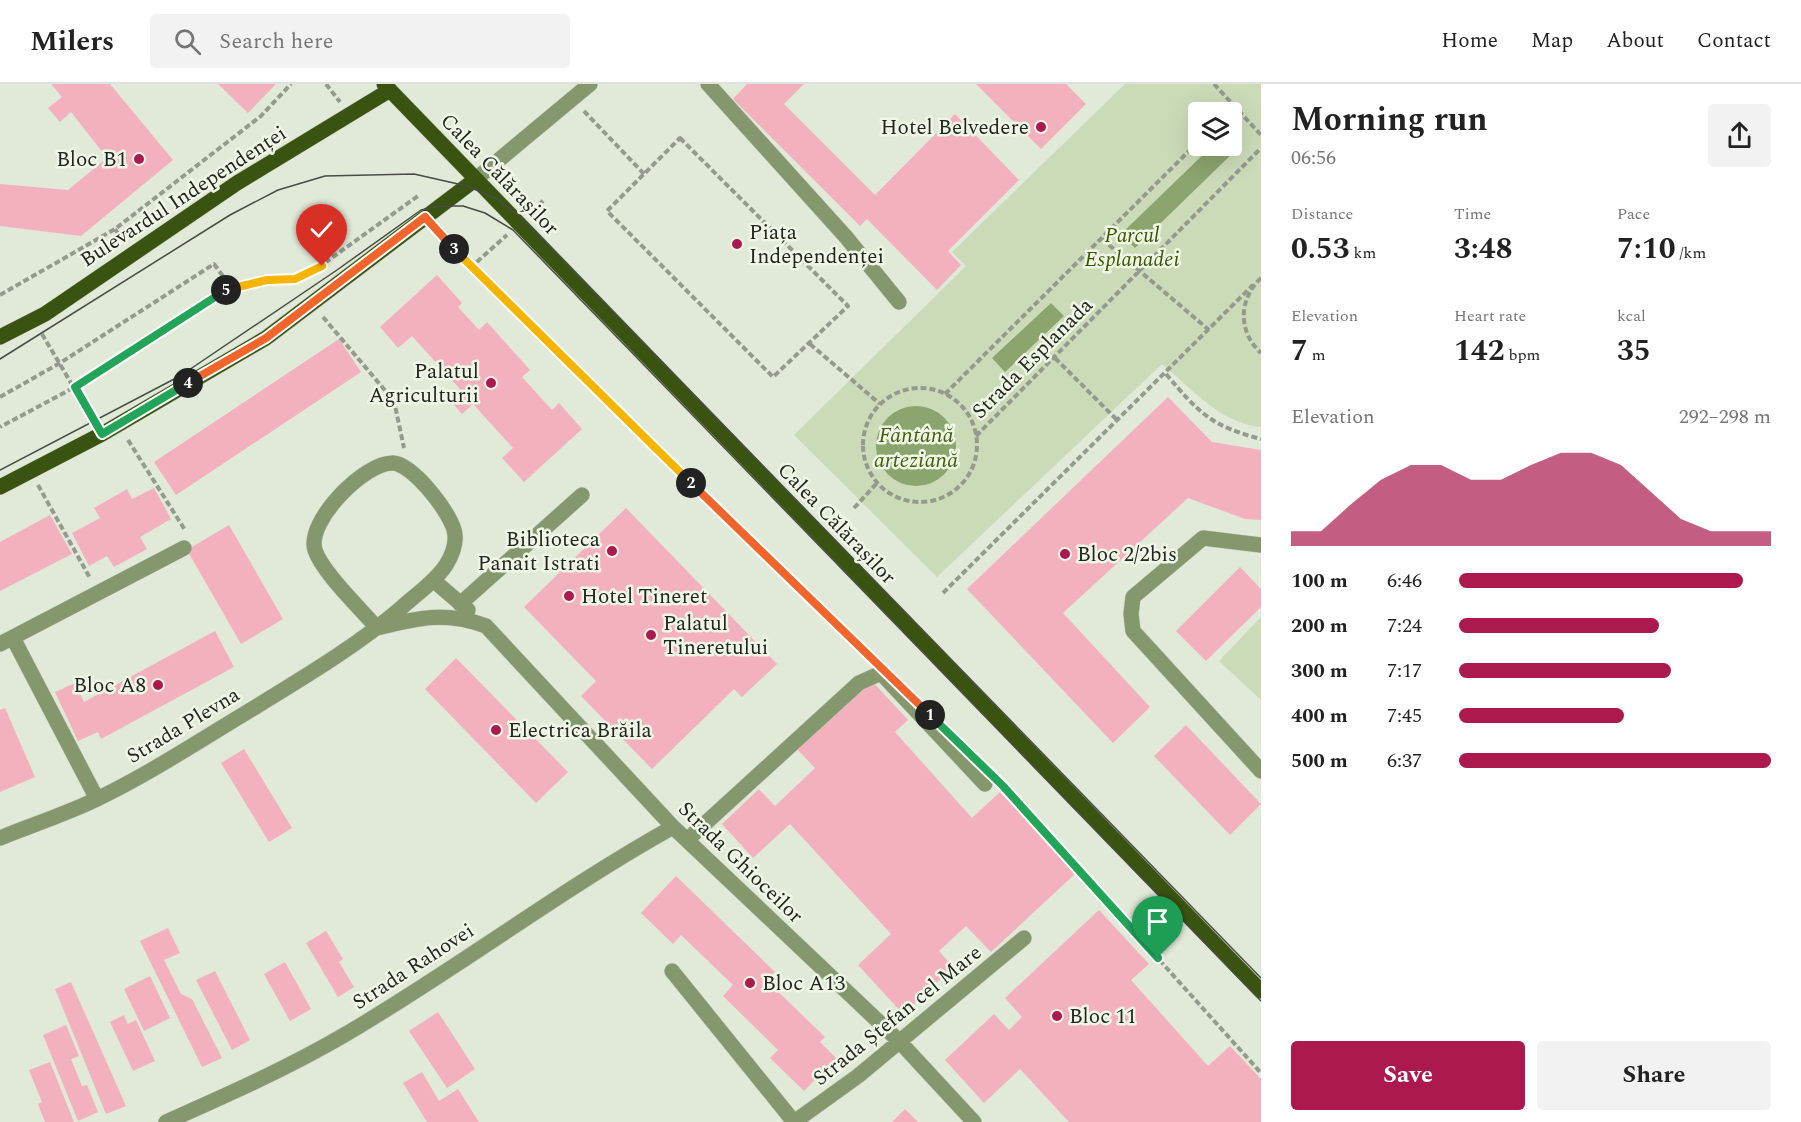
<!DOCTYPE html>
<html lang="en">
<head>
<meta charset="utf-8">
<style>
	body { margin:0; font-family:Spectral,serif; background:#f2f2f2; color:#222; height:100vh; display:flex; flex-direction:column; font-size:22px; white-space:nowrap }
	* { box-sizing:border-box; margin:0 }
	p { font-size:20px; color:#767676 }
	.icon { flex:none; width:33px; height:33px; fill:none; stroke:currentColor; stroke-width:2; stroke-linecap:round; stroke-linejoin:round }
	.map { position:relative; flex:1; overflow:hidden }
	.details { display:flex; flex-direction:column; background:#fff; width:540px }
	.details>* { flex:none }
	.tools { position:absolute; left:1188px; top:18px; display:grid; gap:12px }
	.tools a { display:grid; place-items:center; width:54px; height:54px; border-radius:6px; background:#fff; box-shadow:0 6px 24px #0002; font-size:30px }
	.pin { position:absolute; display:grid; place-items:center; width:51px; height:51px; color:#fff; margin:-62px -26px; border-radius:50% 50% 50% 0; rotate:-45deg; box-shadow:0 0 6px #0007 }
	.pin .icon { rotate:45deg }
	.km { position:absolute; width:30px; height:30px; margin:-15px; border-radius:50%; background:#222; color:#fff; font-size:16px; line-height:30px; text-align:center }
	.round { display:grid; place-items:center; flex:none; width:63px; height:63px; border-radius:6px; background:#f2f2f2 }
	.head { display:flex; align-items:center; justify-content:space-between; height:102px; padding:0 30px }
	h1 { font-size:33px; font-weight:700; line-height:45px }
	.stats { display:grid; grid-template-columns:repeat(3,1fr); gap:9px; height:102px; padding:6px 30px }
	.stats div { display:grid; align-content:center }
	.stats b { font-size:30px; font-weight:700 }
	.stats small { font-size:16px; font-weight:400 }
	.stats p { font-size:16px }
	.chart { height:168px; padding:12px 30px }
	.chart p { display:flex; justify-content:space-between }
	.chart svg { width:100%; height:108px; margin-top:6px; fill:#ab194f; opacity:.7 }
	.cta { display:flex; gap:12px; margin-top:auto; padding:12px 30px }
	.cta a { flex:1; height:69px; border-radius:6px; background:#ab194f; color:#fff; font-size:24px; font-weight:700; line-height:69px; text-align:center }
	.cta a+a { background:#f2f2f2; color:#222 }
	ul { padding:0 30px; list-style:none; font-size:20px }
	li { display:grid; grid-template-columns:96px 72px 1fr; align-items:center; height:45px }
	li i { height:15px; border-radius:8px; background:#ab194f }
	header { display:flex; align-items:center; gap:36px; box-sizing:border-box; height:84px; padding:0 30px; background:#fff; border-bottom:2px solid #e0e0e0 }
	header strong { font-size:28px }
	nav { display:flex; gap:33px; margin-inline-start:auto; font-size:21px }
	.search { width:420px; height:54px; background:#f2f2f2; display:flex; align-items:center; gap:15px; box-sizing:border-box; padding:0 21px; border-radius:6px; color:#767676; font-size:22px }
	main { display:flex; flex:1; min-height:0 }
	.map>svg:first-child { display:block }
</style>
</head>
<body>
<header>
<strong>Milers</strong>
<div class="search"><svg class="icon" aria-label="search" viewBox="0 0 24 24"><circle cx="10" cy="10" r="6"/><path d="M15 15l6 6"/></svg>Search here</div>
<nav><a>Home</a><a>Map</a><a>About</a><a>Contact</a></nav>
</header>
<main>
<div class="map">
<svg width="1261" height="1038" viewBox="0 0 1261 1038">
	<rect width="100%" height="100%" fill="#e1e9d8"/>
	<!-- green -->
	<path fill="#cbdbb8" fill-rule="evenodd" d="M1125 0H1261V343C1219 339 1193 305 1162 280L937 493 794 351 966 182 952 168ZM1198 28H1232V62H1198Z
		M1261 533V616L1219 577Z"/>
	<!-- water -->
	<path fill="#8ca46e" d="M1232 57 1238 64 1135 164 1121 150 1212 62H1232Z
		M1051 219 1064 232 1005 288 992 274Z
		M876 362a40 40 0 1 1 80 0a40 40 0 1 1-80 0Z"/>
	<!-- building -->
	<path fill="#f3b1be" d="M51 0H110L173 76 81 152 0 142V100L68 106 107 74 71 28 60 38 48 24 62 13Z
		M218 0H276L248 29Z
		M747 0H804L784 20 875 111 955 30 1019 96 948 167 961 181 937 206 867 135 860 142 733 15Z
		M976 0H1066L1086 20 1041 65Z
		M437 191 462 219 458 223 479 246 487 238 530 286 522 293 552 326 559 319 582 345 524 398 502 374 513 364 473 320 462 330 449 315 460 305 412 252 398 264 380 243Z
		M339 255 361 288 176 411 154 378Z
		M1168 313 1212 358 1261 366V436L1245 435 1188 414 1063 529 1150 623 1113 659 967 505Z
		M154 404 171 435 140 453 147 465 114 483 107 472 89 482 72 449 100 434 94 424 127 405 132 415Z
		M626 424 777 580 742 613 734 605 652 685 581 612 596 597 524 523Z
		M50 431 72 470 0 507V458Z
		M229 441 283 535 241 560 187 466Z
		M1240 483 1261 505V523L1206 577 1176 547Z
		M215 547 234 583 101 655 98 648 78 657 55 608 75 599 84 618Z
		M456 574 568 688 536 719 425 605Z
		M870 595 908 636 895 648 972 734 1000 708 1076 789 991 868 966 842 939 867 953 883 903 930 858 881 891 850 790 740 753 774 722 740 759 705 775 722 815 684 796 664Z
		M5 624 35 693 0 708V626Z
		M1186 641 1261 720 1230 751 1154 672Z
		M244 665 292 744 269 758 221 679Z
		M676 792 775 888 766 896 825 953 820 958 836 974 804 1007 770 974 778 966 723 912 733 901 681 851 673 860 641 829Z
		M1099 826 1149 880 1131 896 1208 982 1230 962 1261 995V1038H1069L1020 985 984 1019 945 976 994 930 1009 946 1022 933 1005 914Z
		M168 844 180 869 164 876 181 910 192 915 222 974 202 983 140 857Z
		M326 847 343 875 339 878 354 903 338 913 306 859Z
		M285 878 311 925 290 937 264 890Z
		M215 887 250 956 232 966 196 896Z
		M150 892 170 934 144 947 124 905Z
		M71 898 126 1022 106 1030 55 905Z
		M438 928 475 985 447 1004 409 947Z
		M124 931 128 940 136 936 155 977 133 987 110 938Z
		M66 941 79 972 71 975 82 1002 87 1001 98 1028 78 1037 43 951Z
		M50 978 74 1038H45L38 1020 42 1018 29 986Z
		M422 988 439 1017 458 1005 479 1038H427L403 999Z
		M905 1025 918 1038H892Z"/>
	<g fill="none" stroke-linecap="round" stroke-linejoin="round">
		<!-- minor casing -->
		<g stroke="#bfc6b7" stroke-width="16">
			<path id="minor" d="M708 0 846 153 899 218
				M476 95 590 0
				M1261 461 1203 454 1133 513 1131 530 1133 547 1261 687
				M433 496 468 526
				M460 520 582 411
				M13 554 97 715
				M0 560 184 464
				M0 754C32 741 66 730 97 715 151 689 202 655 254 624 304 593 355 563 400 525 415 511 435 498 446 481 451 473 456 461 455 451 454 432 413 380 393 379 365 378 306 437 315 466 322 488 361 525 377 544 418 534 445 527 486 542L673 743 899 957 974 1038
				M687 756 859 599 881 589 985 700
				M672 887 794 1038
				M166 1038C227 1011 288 984 346 950 457 885 560 806 673 743
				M794 1038 858 992 1024 854"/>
		</g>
		<!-- major casing -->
		<g stroke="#bfc6b7" stroke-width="16">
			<path id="major" d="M384 0 1261 907
				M0 253 45 230 237 99 390 6
				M0 403 102 350 266 254 476 95"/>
		</g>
		<!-- path -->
		<path stroke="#949a8e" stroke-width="4" stroke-dasharray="6 3" stroke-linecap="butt" d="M326 0 340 18
			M1214 0 1261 51
			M584 27 644 90
			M680 54 848 222 773 293 607 127Z
			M532 127 545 115
			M115 145 123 157
			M438 147 470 184 870 573
			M1102 155 1209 246
			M470 184 507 151
			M1261 194C1238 216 1238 248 1261 269
			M231 203 308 191 418 112
			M0 211 115 145 261 32 291 0
			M323 233 394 317 404 364
			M42 250 93 336
			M810 260 880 320
			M1055 274 1118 337
			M1166 290C1199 329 1211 342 1261 355
			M863 361a57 57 0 1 1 114 0a57 57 0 1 1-114 0Z
			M945 310 1198 58
			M0 313 60 279 214 180 231 203 75 303 0 343
			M976 352 1261 64
			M128 356 185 446
			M38 401 90 494
			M854 424 877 399
			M943 509 1253 201
			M1003 702 1261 989"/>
		<!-- minor -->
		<use href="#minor" stroke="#84976d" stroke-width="15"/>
		<!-- major -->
		<use href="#major" stroke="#3b5311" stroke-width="15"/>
		<!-- tram -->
		<path stroke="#484c44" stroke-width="1.5" d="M0 275 230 131 278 106 325 92 414 90 467 102 495 114 523 135 1261 894
			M0 386 180 292 337 186 421 126 440 122H463L485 129 513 146 1261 917"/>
	</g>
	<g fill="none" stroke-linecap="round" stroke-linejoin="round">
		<!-- split-1 casing -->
		<g stroke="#fff" stroke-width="12">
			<path id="split-1" d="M930 631 1003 702 1158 874"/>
		</g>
		<!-- split-2 casing -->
		<g stroke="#fff" stroke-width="12">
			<path id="split-2" d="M691 399 930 631"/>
		</g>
		<!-- split-3 casing -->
		<g stroke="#fff" stroke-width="12">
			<path id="split-3" d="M454 165 691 399"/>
		</g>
		<!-- split-4 casing -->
		<g stroke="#fff" stroke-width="12">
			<path id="split-4" d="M188 299 266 254 425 133 454 165"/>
		</g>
		<!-- split-5 casing -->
		<g stroke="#fff" stroke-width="12">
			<path id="split-5" d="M188 299 102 350 75 303 226 206"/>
		</g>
		<!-- split-6 casing -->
		<g stroke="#fff" stroke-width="12">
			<path id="split-6" d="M226 206 267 196 295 195 322 182"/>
		</g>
		<!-- split-1 -->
		<use href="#split-1" stroke="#22a559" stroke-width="8"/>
		<!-- split-2 -->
		<use href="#split-2" stroke="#f0652b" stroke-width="8"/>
		<!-- split-3 -->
		<use href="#split-3" stroke="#f5b400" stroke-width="8"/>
		<!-- split-4 -->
		<use href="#split-4" stroke="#f0652b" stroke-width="8"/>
		<!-- split-5 -->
		<use href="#split-5" stroke="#22a559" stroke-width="8"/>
		<!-- split-6 -->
		<use href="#split-6" stroke="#f5b400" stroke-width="8"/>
	</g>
	<!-- markers -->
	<g fill="#ab194f" stroke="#eef6e5" stroke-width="2">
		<circle cx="1041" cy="43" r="6"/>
		<circle cx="139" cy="75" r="6"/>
		<circle cx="737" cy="160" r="6"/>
		<circle cx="491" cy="299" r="6"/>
		<circle cx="612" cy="467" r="6"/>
		<circle cx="1065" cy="470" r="6"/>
		<circle cx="569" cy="512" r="6"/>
		<circle cx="651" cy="551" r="6"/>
		<circle cx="158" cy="601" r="6"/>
		<circle cx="496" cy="646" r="6"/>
		<circle cx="750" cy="899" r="6"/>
		<circle cx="1057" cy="932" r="6"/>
	</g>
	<g text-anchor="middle" stroke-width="5" stroke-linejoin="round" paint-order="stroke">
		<!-- poi labels -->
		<g font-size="21" fill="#232620" stroke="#eef6e5" text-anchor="start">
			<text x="1029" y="50" text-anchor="end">Hotel Belvedere</text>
			<text x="127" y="82" text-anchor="end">Bloc B1</text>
			<text x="749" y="155">Piața<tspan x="749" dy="24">Independenței</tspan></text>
			<text x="479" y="294" text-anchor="end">Palatul<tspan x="479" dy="24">Agriculturii</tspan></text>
			<text x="600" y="462" text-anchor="end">Biblioteca<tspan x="600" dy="24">Panait Istrati</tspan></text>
			<text x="1077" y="477">Bloc 2/2bis</text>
			<text x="581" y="519">Hotel Tineret</text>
			<text x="663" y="546">Palatul<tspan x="663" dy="24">Tineretului</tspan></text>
			<text x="146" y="608" text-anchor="end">Bloc A8</text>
			<text x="508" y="653">Electrica Brăila</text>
			<text x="762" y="906">Bloc A13</text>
			<text x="1069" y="939">Bloc 11</text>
		</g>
		<!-- street labels -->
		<g font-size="21" fill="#232620" stroke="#eef6e5">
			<text transform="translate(500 90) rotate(46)" y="7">Calea Călărașilor</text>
			<text transform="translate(183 112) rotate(-33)" y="7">Bulevardul Independenței</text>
			<text transform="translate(1032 274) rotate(-45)" y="7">Strada Esplanada</text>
			<text transform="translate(837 439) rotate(46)" y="7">Calea Călărașilor</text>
			<text transform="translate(183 641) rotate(-31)" y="7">Strada Plevna</text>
			<text transform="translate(741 778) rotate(44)" y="7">Strada Ghioceilor</text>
			<text transform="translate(413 882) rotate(-33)" y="7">Strada Rahovei</text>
			<text transform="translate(897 931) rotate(-39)" y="7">Strada Ștefan cel Mare</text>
		</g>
		<!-- park labels -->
		<g font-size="21" font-style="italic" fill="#3a5600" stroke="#eef6e5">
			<text x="1132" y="158">Parcul<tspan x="1132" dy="24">Esplanadei</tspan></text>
		</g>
		<!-- water labels -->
		<g font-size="22" font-style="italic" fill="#435f0d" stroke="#eef6e5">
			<text x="916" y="358">Fântână<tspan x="916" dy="25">arteziană</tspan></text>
		</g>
	</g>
</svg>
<div class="tools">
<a><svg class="icon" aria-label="layers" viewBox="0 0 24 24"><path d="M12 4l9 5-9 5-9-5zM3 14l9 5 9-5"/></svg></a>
</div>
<div class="pin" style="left:1158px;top:874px;background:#1e9e55"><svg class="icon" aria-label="arrive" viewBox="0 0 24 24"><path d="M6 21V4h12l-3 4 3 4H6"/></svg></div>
<div class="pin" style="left:322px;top:182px;background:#d93025"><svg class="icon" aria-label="check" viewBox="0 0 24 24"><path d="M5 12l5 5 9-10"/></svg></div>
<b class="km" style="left:930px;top:631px">1</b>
<b class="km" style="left:691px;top:399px">2</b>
<b class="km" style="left:454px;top:165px">3</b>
<b class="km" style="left:188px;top:299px">4</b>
<b class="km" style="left:226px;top:206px">5</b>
</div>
<section class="details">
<div class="head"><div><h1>Morning run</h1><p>06:56</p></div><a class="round"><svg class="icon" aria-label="share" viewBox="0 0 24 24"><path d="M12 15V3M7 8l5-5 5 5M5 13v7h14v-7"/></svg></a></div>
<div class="stats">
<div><p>Distance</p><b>0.53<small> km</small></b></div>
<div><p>Time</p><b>3:48</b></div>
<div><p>Pace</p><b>7:10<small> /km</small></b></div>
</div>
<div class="stats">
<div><p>Elevation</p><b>7<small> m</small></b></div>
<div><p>Heart rate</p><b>142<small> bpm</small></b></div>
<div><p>kcal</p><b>35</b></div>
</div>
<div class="chart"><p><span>Elevation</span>292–298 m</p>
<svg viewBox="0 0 160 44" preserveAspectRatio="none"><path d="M0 44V38L10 38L20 27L30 17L40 11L50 11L60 17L70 17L80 11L90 6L100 6L110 11L120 22L130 33L140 38L150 38L160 38V44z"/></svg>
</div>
<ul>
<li><b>100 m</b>6:46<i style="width:91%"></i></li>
<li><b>200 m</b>7:24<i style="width:64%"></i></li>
<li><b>300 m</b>7:17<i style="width:68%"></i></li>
<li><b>400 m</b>7:45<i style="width:53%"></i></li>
<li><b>500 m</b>6:37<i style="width:100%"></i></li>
</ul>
<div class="cta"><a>Save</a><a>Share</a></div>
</section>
</main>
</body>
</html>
